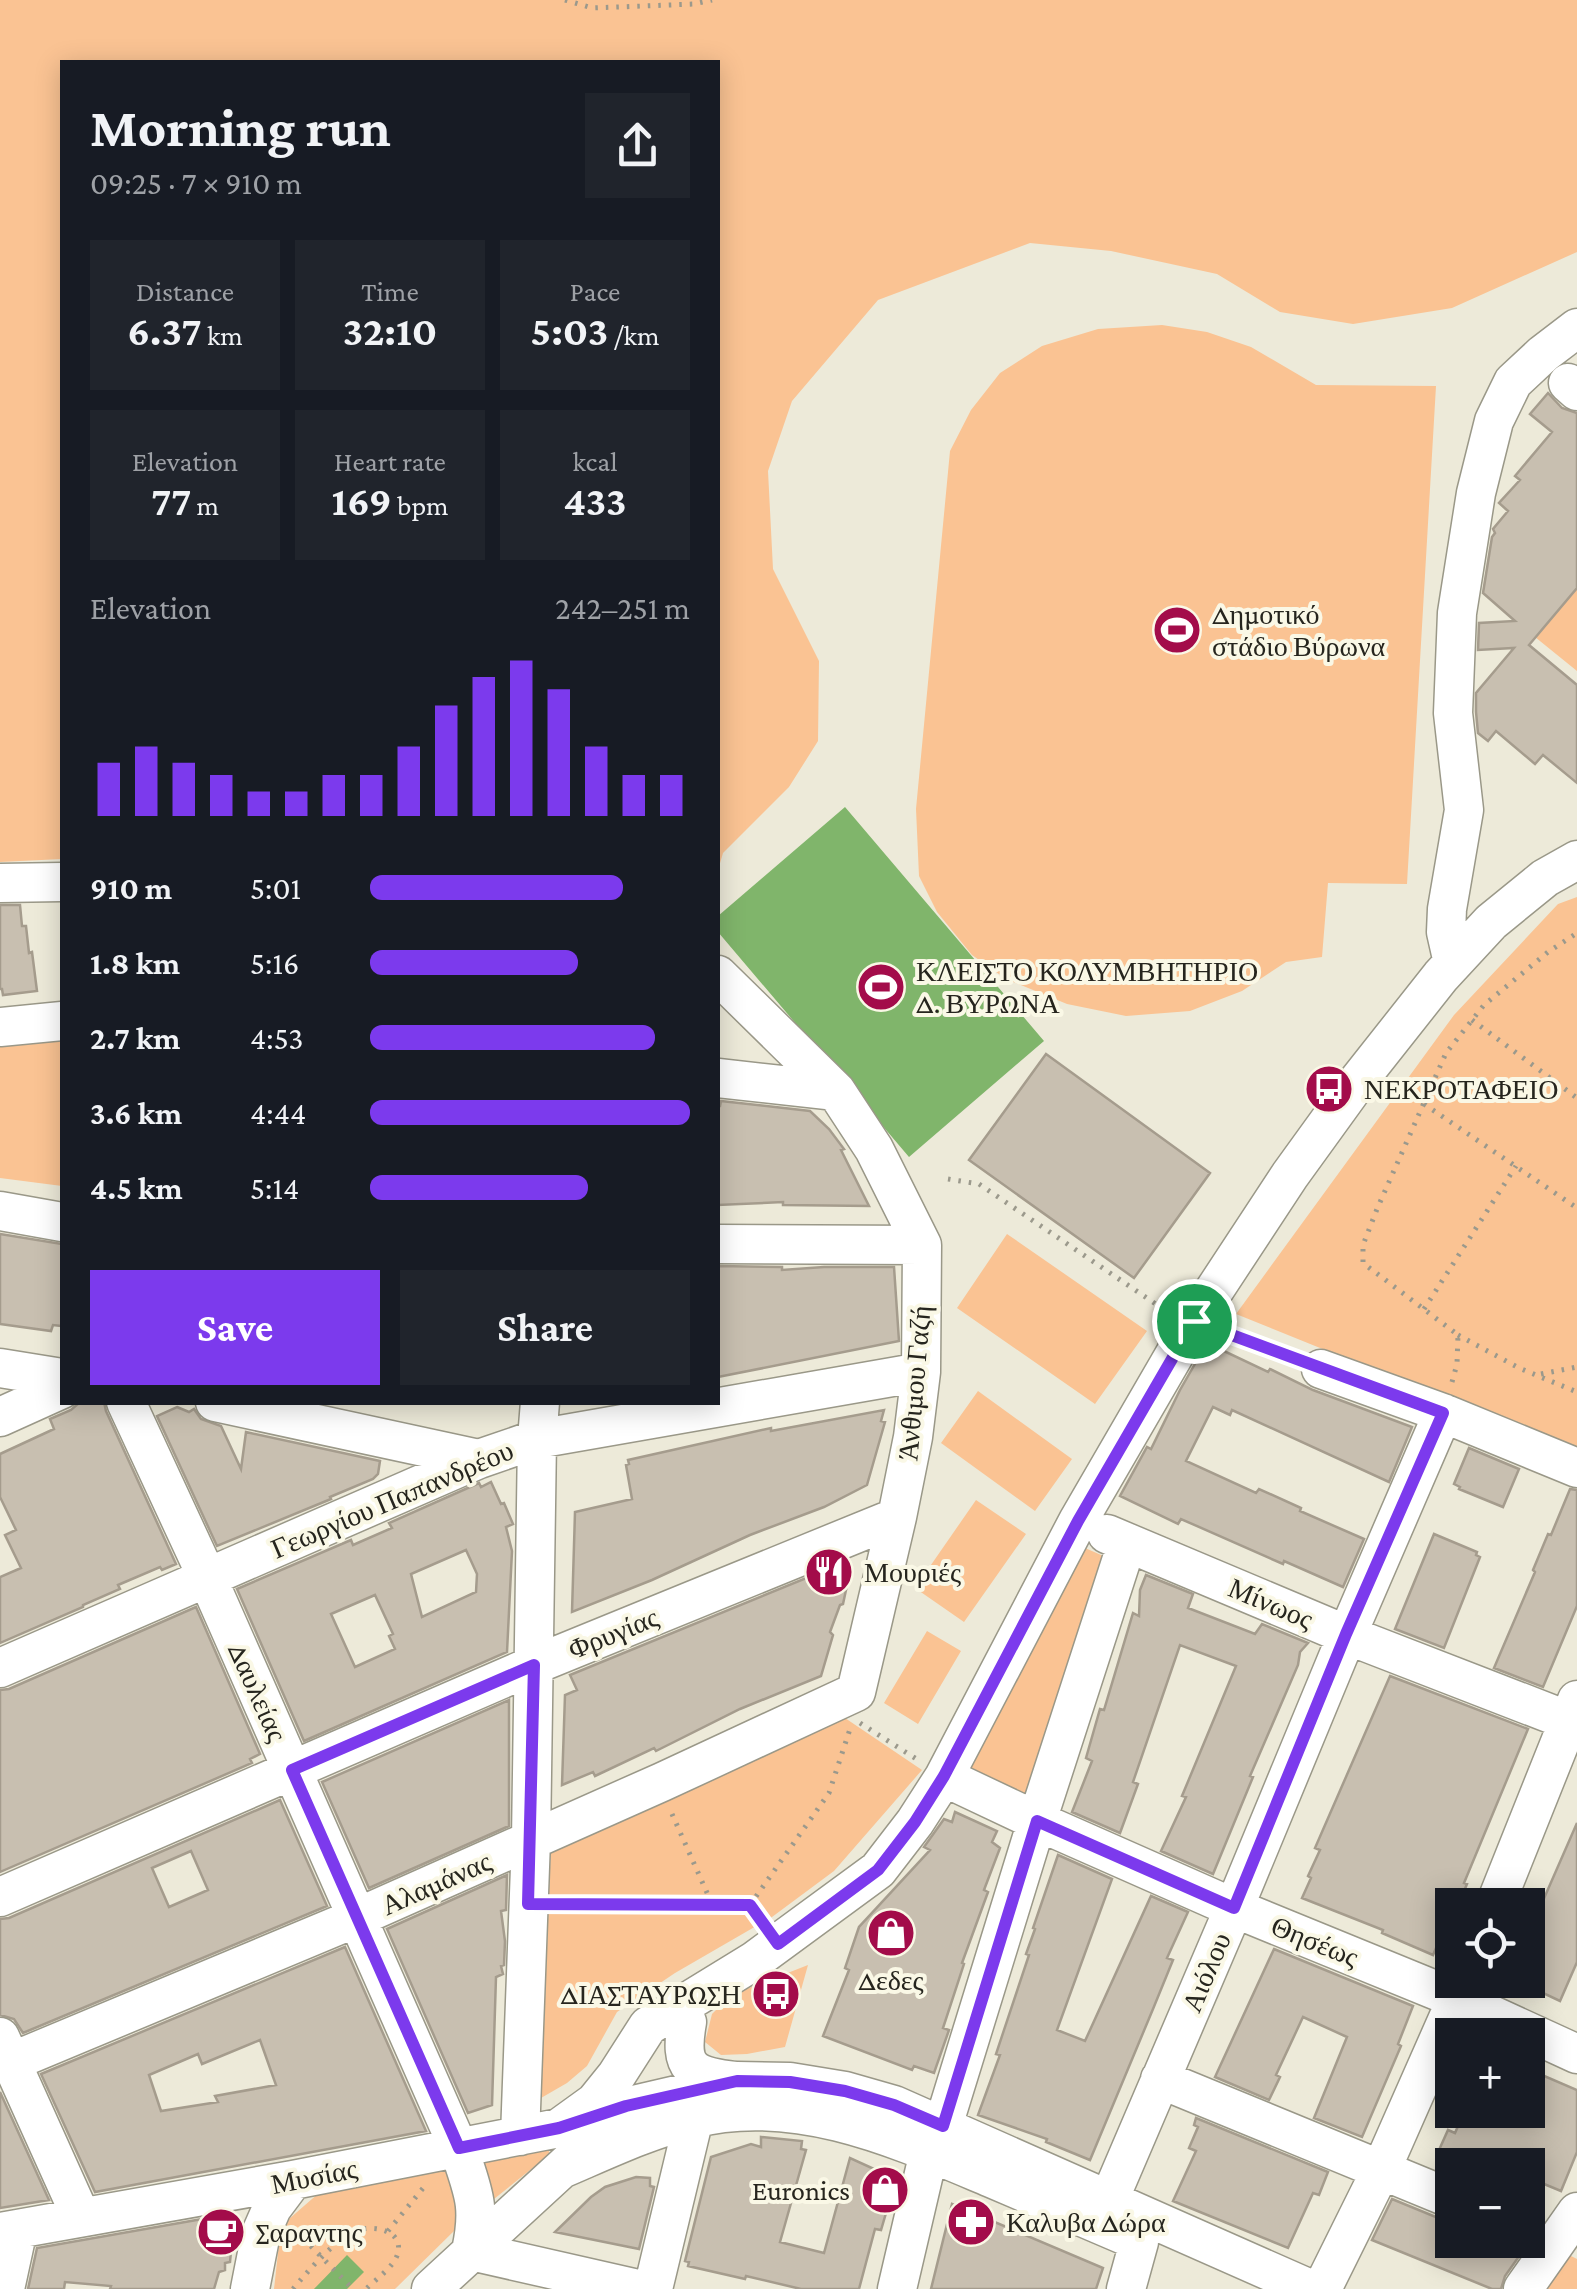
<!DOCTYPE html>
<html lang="en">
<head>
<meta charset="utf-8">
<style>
	body { margin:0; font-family:"Crimson Pro",serif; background:#20242c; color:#f1f3f6; height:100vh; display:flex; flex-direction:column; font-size:38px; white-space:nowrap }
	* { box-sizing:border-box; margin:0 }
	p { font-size:32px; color:#9ea1a6 }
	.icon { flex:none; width:55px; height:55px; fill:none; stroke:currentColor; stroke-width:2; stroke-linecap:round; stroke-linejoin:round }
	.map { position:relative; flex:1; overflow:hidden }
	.panel { position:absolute; left:60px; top:60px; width:660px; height:1345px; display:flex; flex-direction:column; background:#171b24; border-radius:0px; box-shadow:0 5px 25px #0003 }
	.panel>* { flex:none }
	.buttons { position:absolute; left:1435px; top:1888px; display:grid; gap:20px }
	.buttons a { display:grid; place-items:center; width:110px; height:110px; border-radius:0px; background:#171b24; box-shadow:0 5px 25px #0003; font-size:50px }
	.pin { position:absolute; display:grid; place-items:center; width:85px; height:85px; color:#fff; margin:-42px; border:5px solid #fff; border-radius:50%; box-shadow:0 2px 10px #0007 }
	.round { display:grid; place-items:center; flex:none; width:105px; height:105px; border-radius:0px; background:#20242c }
	.head { display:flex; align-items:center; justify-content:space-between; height:170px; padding:0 30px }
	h1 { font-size:55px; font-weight:700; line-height:75px }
	.stats { display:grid; grid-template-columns:repeat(3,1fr); gap:15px; height:170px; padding:10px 30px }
	.stats div { display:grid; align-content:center; border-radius:0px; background:#20242c; text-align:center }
	.stats b { font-size:42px; font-weight:700 }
	.stats small { font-size:28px; font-weight:400 }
	.stats p { font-size:28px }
	.chart { height:280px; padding:20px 30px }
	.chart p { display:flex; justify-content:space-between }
	.chart svg { width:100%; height:180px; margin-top:10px; stroke:#7c3aed; stroke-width:6 }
	.primary-button { display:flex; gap:20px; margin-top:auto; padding:20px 30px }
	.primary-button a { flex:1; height:115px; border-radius:0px; background:#7c3aed; color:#fff; font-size:40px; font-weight:700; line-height:115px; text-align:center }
	.primary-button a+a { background:#20242c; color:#f1f3f6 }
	ul { padding:0 30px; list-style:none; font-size:32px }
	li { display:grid; grid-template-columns:160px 120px 1fr; align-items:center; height:75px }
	li i { height:25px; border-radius:12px; background:#7c3aed }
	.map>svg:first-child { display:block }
</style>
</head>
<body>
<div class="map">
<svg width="1577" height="2289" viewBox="0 0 1577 2289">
	<rect width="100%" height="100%" fill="#edead9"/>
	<!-- green -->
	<path fill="#fac393" d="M0 0H1577V252L1452 308 1353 324 1280 312 1217 274 1111 251 1030 243 878 300 792 401 768 471 773 569 819 661 818 741 789 787 723 853 718 870V62H62V859L0 862Z
		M1162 325 1207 332 1251 347 1316 385 1436 386 1407 884 1328 883 1322 957 1286 962 1242 991 1190 1011 1126 1016 1067 1004 1006 979 972 955 937 912 919 876 916 809 950 451 971 410 1000 373 1042 346 1098 329Z
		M1577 482V671L1535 637Z
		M1577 897V1452L1236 1314 1454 1015 1558 904Z
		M62 1030V1186L0 1178V1037Z
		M1007 1234 1147 1331 1095 1404 957 1308Z
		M978 1391 1072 1459 1035 1511 941 1443Z
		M976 1500 1026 1534 964 1622 915 1588Z
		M1085 1548 1108 1558 1029 1798 969 1772Z
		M927 1631 961 1651 918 1724 884 1703Z
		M845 1718 922 1770 834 1871 772 1917 675 1973 617 2012 587 2066 567 2083 541 2098 551 1843Z
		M808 1965 785 2047 747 2054 721 2055 705 2042 712 2014 731 1995Z
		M546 2144 550 2154 489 2203 475 2162 499 2159Z
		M451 2169 459 2218 454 2231 395 2289H274L281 2226 320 2192Z
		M1561 2251 1577 2259V2289H1533Z"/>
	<!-- water -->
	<path fill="#80b56b" d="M845 807 1044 1041 909 1157 718 932V916Z
		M347 2255 364 2272 347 2289H314Z"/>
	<!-- building -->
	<path fill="#c8bfb0" stroke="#a59c8d" stroke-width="2.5" fill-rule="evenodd" d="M1548 393 1562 408 1577 413V588L1529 645 1577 685V783L1543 755 1535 764 1496 731 1488 741 1478 733 1476 712V693L1514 648 1478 650 1479 623 1515 621 1483 593 1492 537 1495 533 1493 529 1508 511 1499 503 1520 480 1515 476 1552 432 1530 414Z
		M0 905H20L22 926H26L29 953 32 952 37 991 3 995 2 989H0Z
		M1046 1054 1210 1173 1134 1278 969 1160Z
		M721 1101 810 1111 829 1129 844 1149 841 1150 869 1206 783 1205V1202L718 1205V1106H720Z
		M0 1234 62 1244V1326L53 1325 51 1331 0 1324Z
		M718 1266 782 1267V1270L824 1267H894L899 1341 718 1377Z
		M1207 1343 1268 1372 1270 1369 1313 1390 1412 1427 1389 1482 1232 1410 1230 1415 1213 1407 1186 1461 1256 1493 1259 1489 1301 1508 1300 1511 1364 1539 1343 1587 1284 1561 1283 1564 1181 1519 1178 1524 1120 1496 1147 1447 1151 1449 1180 1390Z
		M80 1402H104L106 1411 176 1564 162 1570 160 1567 118 1585 120 1589 83 1605V1607L0 1643V1577L21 1568 5 1535 16 1530 0 1497V1454L54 1429 50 1419 71 1410Z
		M177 1407 189 1412 194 1409 201 1419 221 1426 241 1469 246 1432 380 1461 378 1474 373 1479 330 1497 331 1499 217 1546 157 1416Z
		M884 1410 881 1421 885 1422 867 1485 824 1507 750 1535 652 1580 572 1612 575 1512 632 1499 626 1465 629 1464 628 1460 771 1428V1431Z
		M1469 1448 1519 1469 1503 1507 1459 1489 1460 1487 1454 1484Z
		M491 1482 501 1504 504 1503 513 1524 506 1527 512 1551 507 1652 304 1741 237 1589 351 1540 353 1545 392 1528 389 1523 479 1483 481 1487ZM466 1550 477 1574 476 1592 422 1617 411 1574ZM375 1595 393 1634 389 1636 395 1649 355 1667 331 1614Z
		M1570 1489 1577 1490V1606L1543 1687 1494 1668 1535 1572 1533 1570 1548 1534 1551 1535Z
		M1434 1534 1477 1552 1476 1555 1480 1557 1444 1648 1395 1629Z
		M838 1565 849 1576 843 1604 840 1605 830 1632 833 1635 821 1676 740 1709 656 1751 654 1748 595 1776 593 1772 562 1785 565 1695 577 1690 570 1675Z
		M1146 1575 1193 1594 1188 1608 1255 1634 1262 1624 1308 1643 1300 1652 1298 1665 1250 1776 1253 1777 1213 1874 1161 1851 1186 1797 1182 1796 1236 1666 1180 1645 1133 1782 1138 1784 1120 1833 1072 1812 1092 1761 1086 1758 1100 1709 1104 1710 1133 1613 1139 1616 1140 1590Z
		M196 1607 260 1754 250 1759 252 1763 0 1872V1690L9 1689Z
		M1390 1676 1528 1729 1464 1883 1467 1884 1458 1905H1452V1911L1433 1955 1382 1933 1383 1930 1302 1898 1311 1878 1308 1876 1320 1850 1315 1848Z
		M509 1700V1826L369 1888 322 1782Z
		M280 1800 327 1906 23 2033 14 2019 0 2015V1919L9 1918ZM191 1851 208 1890 169 1907 152 1868Z
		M955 1812 997 1831 992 1842 1000 1848 984 1890 988 1892 962 1963 964 1964 943 2028 949 2030 934 2073 914 2066 912 2070 823 2036 849 1970 845 1968 859 1927 930 1850 924 1847 944 1819 952 1822Z
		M1577 1823V1962L1560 2001 1528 1986V1935Z
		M1058 1855 1112 1879 1057 2030 1085 2041 1151 1896 1188 1912 1167 1958 1173 1960 1153 2009 1090 2160 1046 2142 1047 2139 978 2115 1000 2055 996 2054 1029 1955 1026 1954 1035 1929 1033 1928Z
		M507 1875 506 1910 501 1911 505 1941 504 1965 501 1966 503 1974 496 1977 492 2105 468 2113 387 1929Z
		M345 1947 426 2131 95 2192 41 2074ZM260 2040 276 2085 215 2096 218 2102 161 2111 149 2075 198 2054 202 2064Z
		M1274 1949 1413 2006 1398 2044 1401 2046 1362 2137 1314 2118 1347 2037 1303 2017 1276 2075 1280 2077 1269 2100 1215 2077Z
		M1528 2069 1577 2090V2152L1561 2191 1532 2179 1538 2165H1452V2175L1444 2171 1451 2155 1439 2150 1448 2130 1455 2133 1465 2110H1528Z
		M0 2092 49 2200 0 2208Z
		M1196 2118 1328 2172 1319 2195 1313 2193 1288 2248 1173 2201 1196 2151 1189 2148 1198 2127 1194 2125Z
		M761 2137 802 2141 801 2149 806 2150 780 2242 824 2253 850 2158 896 2179 881 2230 875 2229 859 2289H801L746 2276 745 2279 688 2266 689 2262 685 2261 711 2157 751 2144 761 2147Z
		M636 2177 650 2178V2186L654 2187 639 2249 555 2232 591 2197 605 2187Z
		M1392 2199 1443 2220 1452 2221V2240H1515L1527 2245 1505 2276 1501 2289H1492L1372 2240Z
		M952 2204 1103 2268 1096 2289H931Z
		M225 2215 232 2241 230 2262 225 2263V2270L219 2272 214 2289H110L111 2286 65 2282 64 2289H28L37 2248Z"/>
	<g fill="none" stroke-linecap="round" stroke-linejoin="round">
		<!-- minor casing -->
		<g stroke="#9a9888" stroke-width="41">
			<path id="minor" d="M1568 383 1577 391
				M0 883 62 882
				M1453 963 1446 932 1447 909 1464 810 1453 713 1457 613 1476 493 1494 421 1513 382 1543 354 1577 328
				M0 1027 62 1021
				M718 1078 836 1091
				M0 1211 62 1222
				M718 1244 922 1245
				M0 1368 62 1378
				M1321 1369 1443 1413 1577 1468
				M126 1402 207 1577 459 2149C473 2192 481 2205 471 2251L638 2289
				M215 1402 479 1459
				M0 1417 62 1389
				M1107 1534 1347 1635 1577 1724
				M0 1668 479 1459 537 1439 921 1372
				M944 1777 1037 1821 1234 1908 1457 1999 1577 2054
				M0 1897 534 1665 897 1517
				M1495 1905 1577 1700
				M687 2022C679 2068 690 2076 735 2081
				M0 2037 81 2217
				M11 2062 356 1918 662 1782 856 1692 897 1517 913 1437 921 1372 922 1245 874 1149 836 1091 718 975
				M1160 2079 1452 2199
				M943 2126 1037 1821 1127 1543
				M559 2128 595 2102 616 2076 648 2026 754 1961 878 1870 915 1822 944 1777 1078 1521 1194 1321 1290 1175 1358 1081 1441 976 1491 922 1545 878 1577 860
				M520 2136 531 1840 537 1439 540 1402
				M564 2168C606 2150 648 2130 692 2119 795 2092 898 2139 991 2178 1040 2199 1089 2220 1138 2241
				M1109 2200 1234 1908 1347 1635 1443 1413
				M0 2232 293 2180 559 2128 625 2107 737 2081 790 2082 845 2091 894 2105 1310 2289
				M5 2289 18 2229
				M250 2289 261 2233 272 2208 293 2180
				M431 2289 580 2152
				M653 2289 694 2118
				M897 2289 929 2152
				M1126 2289 1139 2242
				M1322 2289 1382 2168 1465 1980
				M1523 2289 1577 2212"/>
		</g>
		<!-- path -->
		<path stroke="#9b998c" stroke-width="5" stroke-dasharray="2.5 8" stroke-linecap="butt" d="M565 0 592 8 694 4 712 0
			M1472 1020 1577 1098
			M1424 1104 1577 1208
			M948 1179 979 1184 1166 1311
			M1424 1309 1516 1166
			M1225 1333 1294 1359
			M1458 1335 1519 1368 1577 1392
			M1541 1374 1577 1367
			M1452 1382 1457 1364 1458 1335 1363 1263V1245L1377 1209 1446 1053 1484 1005 1548 952 1577 933
			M860 1723 918 1760
			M672 1814 712 1904
			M561 1905H750L759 1917
			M750 1905 829 1793 850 1729
			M296 2231 353 2289
			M388 2231 424 2187
			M293 2289C308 2271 335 2239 358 2230 374 2225 403 2230 398 2253 394 2267 376 2279 366 2289"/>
		<!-- minor -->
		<use href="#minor" stroke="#fff" stroke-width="38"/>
	</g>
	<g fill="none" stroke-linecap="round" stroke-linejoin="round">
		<!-- route casing -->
		<g stroke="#fff" stroke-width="20">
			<path id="route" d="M1194 1321 1443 1413 1346 1634 1234 1908 1037 1821 943 2126 894 2105 845 2091 790 2082 737 2081 626 2106 559 2128 459 2148 292 1770 534 1665 528 1904 750 1905 778 1944 878 1870 915 1822 944 1776 1078 1521Z"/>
		</g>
		<!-- route -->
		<use href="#route" stroke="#7c3aed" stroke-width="12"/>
	</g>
	<!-- icons -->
	<defs>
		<g id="stadium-disc" transform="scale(2.5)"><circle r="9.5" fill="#a30c4a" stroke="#faf8e6"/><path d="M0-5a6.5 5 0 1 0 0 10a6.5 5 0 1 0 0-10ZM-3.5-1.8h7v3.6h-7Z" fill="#fff"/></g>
		<g id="bus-disc" transform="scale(2.5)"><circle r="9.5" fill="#a30c4a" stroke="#faf8e6"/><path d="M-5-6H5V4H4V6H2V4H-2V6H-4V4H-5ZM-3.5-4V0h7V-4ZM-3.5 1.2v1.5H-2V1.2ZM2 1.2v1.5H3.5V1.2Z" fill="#fff"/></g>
		<g id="restaurant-disc" transform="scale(2.5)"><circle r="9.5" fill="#a30c4a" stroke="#faf8e6"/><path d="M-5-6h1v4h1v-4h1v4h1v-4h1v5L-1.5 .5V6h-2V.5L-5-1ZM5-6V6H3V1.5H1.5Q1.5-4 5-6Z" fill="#fff"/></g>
		<g id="shop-disc" transform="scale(2.5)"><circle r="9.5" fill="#a30c4a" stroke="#faf8e6"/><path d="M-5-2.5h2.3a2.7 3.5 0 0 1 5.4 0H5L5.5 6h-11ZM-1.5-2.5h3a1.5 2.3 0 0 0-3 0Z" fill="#fff"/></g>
		<g id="pharmacy-disc" transform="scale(2.5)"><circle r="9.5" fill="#a30c4a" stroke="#faf8e6"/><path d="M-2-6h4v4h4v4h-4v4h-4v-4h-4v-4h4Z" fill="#fff"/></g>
		<g id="cafe-disc" transform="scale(2.5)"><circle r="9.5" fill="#a30c4a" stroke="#faf8e6"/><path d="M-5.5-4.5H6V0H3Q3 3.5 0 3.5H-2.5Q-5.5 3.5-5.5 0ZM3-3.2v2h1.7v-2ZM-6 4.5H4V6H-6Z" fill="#fff"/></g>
	</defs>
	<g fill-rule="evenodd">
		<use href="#stadium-disc" x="1177" y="630"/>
		<use href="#stadium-disc" x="881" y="987"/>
		<use href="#bus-disc" x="1329" y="1089"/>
		<use href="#restaurant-disc" x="829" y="1572"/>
		<use href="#shop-disc" x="891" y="1933"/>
		<use href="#bus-disc" x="776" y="1994"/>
		<use href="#shop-disc" x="885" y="2190"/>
		<use href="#pharmacy-disc" x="971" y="2222"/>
		<use href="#cafe-disc" x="221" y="2232"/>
	</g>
	<g text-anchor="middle" stroke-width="8" stroke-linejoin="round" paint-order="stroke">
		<!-- poi labels -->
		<g font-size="28" fill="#26251e" stroke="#faf8e6" text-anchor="start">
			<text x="1212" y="624">Δημοτικό<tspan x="1212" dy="32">στάδιο Βύρωνα</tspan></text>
			<text x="916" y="981">ΚΛΕΙΣΤΟ ΚΟΛΥΜΒΗΤΗΡΙΟ<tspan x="916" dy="32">Δ. ΒΥΡΩΝΑ</tspan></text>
			<text x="1364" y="1099">ΝΕΚΡΟΤΑΦΕΙΟ</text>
			<text x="864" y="1582">Μουριές</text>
			<text x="891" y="1990" text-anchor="middle">Δεδες</text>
			<text x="741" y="2004" text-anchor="end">ΔΙΑΣΤΑΥΡΩΣΗ</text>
			<text x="850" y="2200" text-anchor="end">Euronics</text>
			<text x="1006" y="2232">Καλυβα Δώρα</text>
			<text x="256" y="2242">Σαραντης</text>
		</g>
		<!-- street labels -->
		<g font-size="28" fill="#26251e" stroke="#faf8e6">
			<text transform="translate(914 1383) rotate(-85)" y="10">Άνθιμου Γαζή</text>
			<text transform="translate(392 1499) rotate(-23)" y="10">Γεωργίου Παπανδρέου</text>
			<text transform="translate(1271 1603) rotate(23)" y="10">Μίνωος</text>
			<text transform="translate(613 1633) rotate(-22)" y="10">Φρυγίας</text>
			<text transform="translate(258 1692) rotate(66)" y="10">Δαυλείας</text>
			<text transform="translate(436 1883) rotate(-24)" y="10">Αλαμάνας</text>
			<text transform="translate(1315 1941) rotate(22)" y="10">Θησέως</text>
			<text transform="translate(1206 1972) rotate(-67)" y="10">Αιόλου</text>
			<text transform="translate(314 2176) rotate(-11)" y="10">Μυσίας</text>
		</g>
	</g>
</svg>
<div class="buttons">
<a><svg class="icon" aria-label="locate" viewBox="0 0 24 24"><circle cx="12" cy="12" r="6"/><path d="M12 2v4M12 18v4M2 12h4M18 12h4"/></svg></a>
<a>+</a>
<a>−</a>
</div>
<div class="pin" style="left:1194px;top:1321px;background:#1e9e55"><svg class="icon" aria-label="arrive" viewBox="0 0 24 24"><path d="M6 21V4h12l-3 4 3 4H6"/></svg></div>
<section class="panel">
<div class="head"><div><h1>Morning run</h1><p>09:25 · 7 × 910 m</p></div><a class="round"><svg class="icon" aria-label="share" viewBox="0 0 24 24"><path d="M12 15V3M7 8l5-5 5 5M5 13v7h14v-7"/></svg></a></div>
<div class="stats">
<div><p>Distance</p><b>6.37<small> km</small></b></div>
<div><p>Time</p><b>32:10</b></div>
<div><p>Pace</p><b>5:03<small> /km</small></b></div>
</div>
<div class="stats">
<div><p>Elevation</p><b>77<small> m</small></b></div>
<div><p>Heart rate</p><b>169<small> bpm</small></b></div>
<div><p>kcal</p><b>433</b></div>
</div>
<div class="chart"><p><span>Elevation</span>242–251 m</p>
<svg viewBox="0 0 160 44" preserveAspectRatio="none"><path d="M5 44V31M15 44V27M25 44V31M35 44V34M45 44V38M55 44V38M65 44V34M75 44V34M85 44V27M95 44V17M105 44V10M115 44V6M125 44V13M135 44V27M145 44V34M155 44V34"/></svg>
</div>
<ul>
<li><b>910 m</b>5:01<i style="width:79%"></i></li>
<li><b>1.8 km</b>5:16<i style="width:65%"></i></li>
<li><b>2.7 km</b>4:53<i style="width:89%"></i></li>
<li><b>3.6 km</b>4:44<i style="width:100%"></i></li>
<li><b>4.5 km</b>5:14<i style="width:68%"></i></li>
</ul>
<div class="primary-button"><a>Save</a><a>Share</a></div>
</section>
</div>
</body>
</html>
